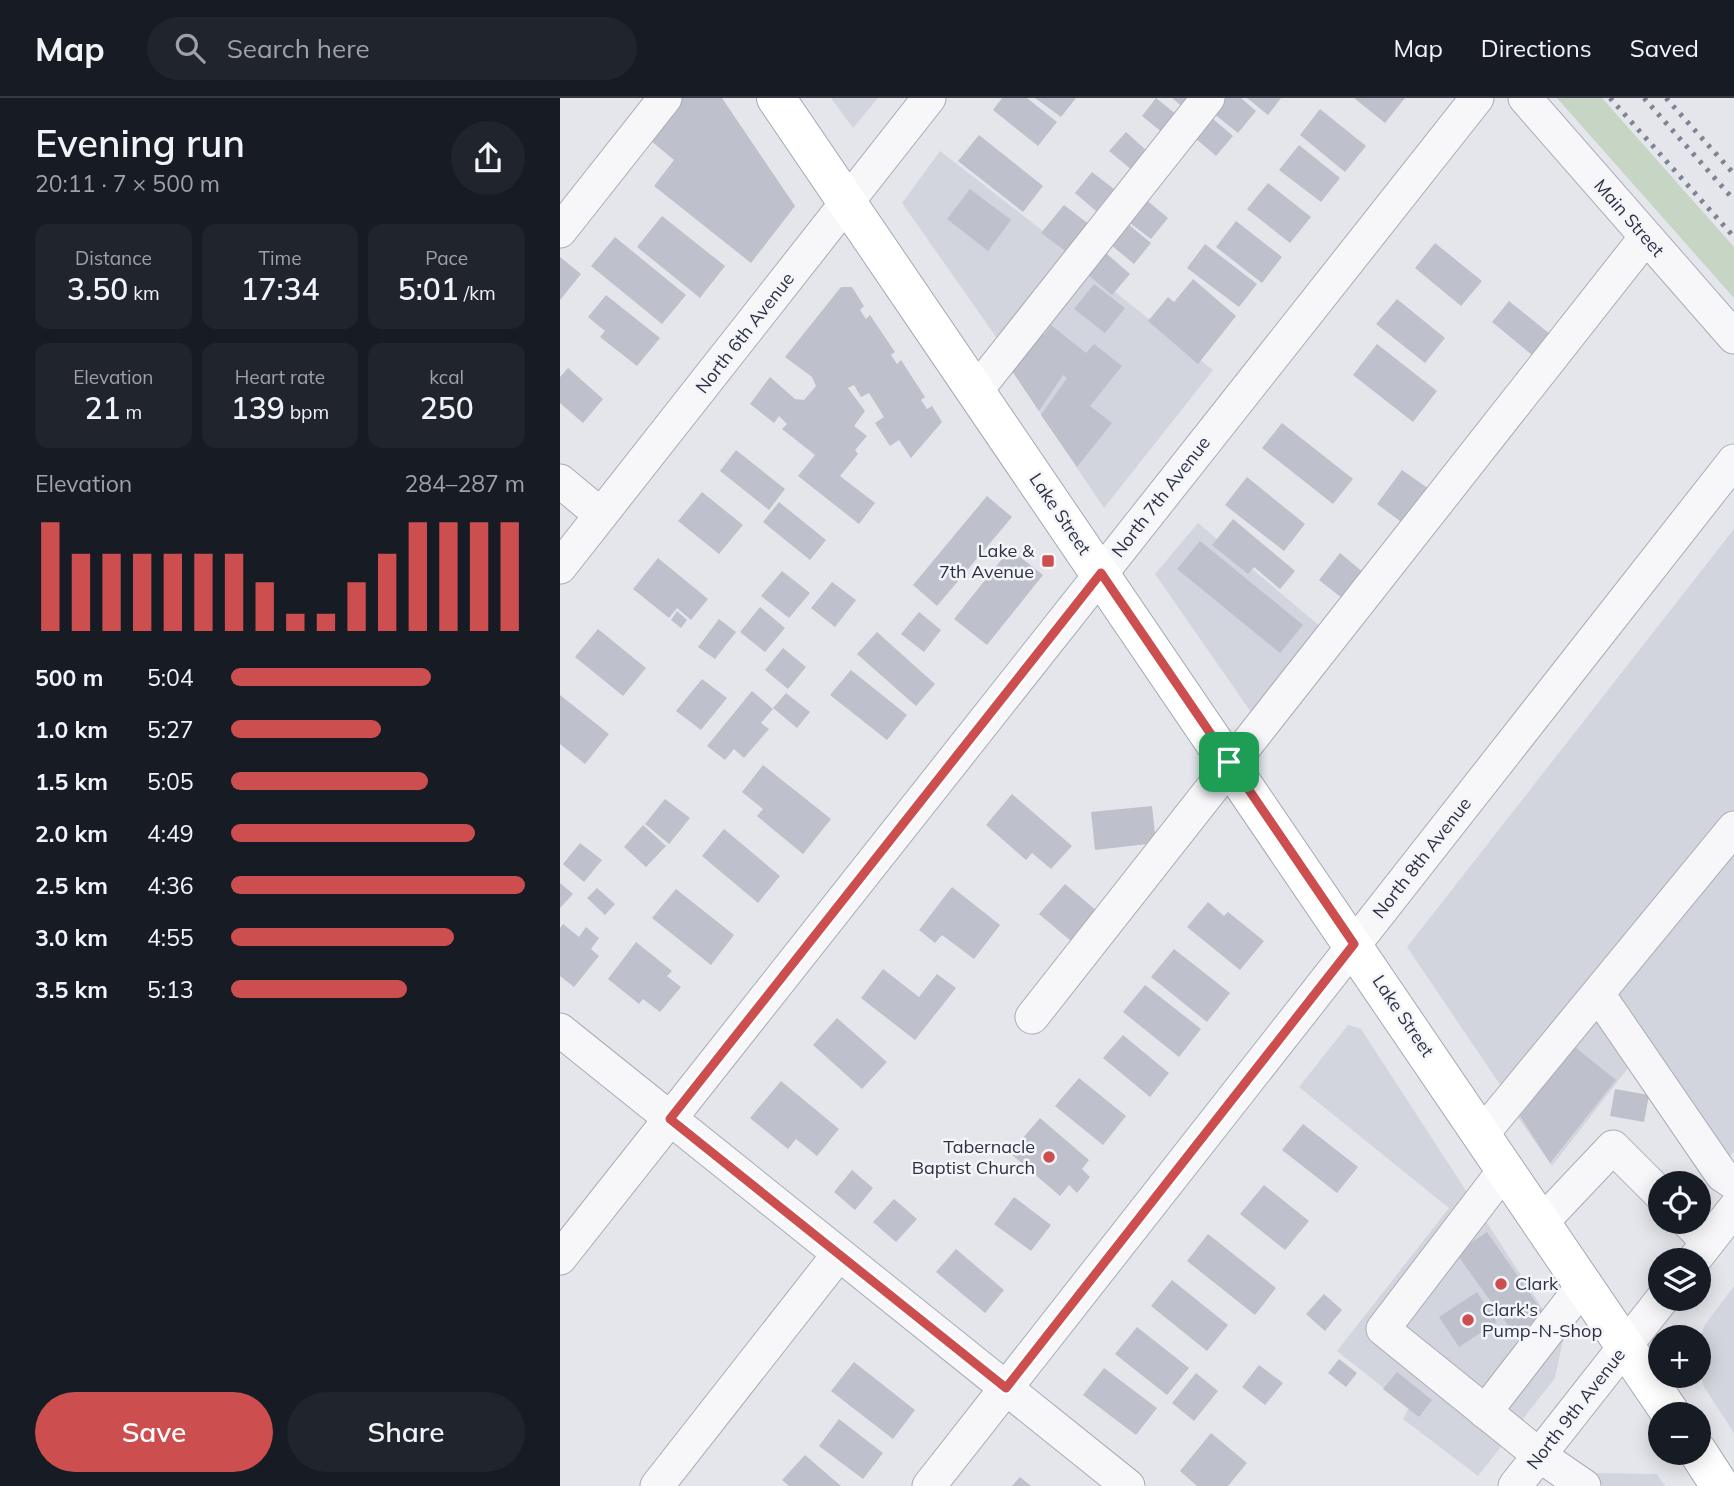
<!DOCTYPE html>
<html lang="en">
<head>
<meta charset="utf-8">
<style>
	body { margin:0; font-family:Mulish,sans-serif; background:#20242c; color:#f1f3f6; height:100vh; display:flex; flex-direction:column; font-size:26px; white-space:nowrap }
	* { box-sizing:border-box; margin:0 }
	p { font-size:23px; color:#9ea1a6 }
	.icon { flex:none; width:38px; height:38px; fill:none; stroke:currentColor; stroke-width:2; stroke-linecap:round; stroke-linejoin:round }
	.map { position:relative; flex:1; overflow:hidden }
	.drawer { display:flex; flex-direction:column; background:#171b24; width:560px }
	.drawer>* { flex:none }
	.controls { position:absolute; left:1088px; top:1073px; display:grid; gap:14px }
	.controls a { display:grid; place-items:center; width:63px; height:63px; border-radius:50%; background:#171b24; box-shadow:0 4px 18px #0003; font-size:35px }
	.pin { position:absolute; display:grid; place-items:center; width:60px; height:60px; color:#fff; margin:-30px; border-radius:14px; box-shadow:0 4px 10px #0006 }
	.round { display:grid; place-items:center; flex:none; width:74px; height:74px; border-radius:37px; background:#20242c }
	.summary { display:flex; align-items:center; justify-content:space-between; height:119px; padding:0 35px }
	h1 { font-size:38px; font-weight:600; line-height:52px }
	.figures { display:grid; grid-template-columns:repeat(3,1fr); gap:10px; height:119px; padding:7px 35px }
	.figures div { display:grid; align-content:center; border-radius:14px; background:#20242c; text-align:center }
	.figures b { font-size:30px; font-weight:600 }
	.figures small { font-size:19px; font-weight:400 }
	.figures p { font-size:19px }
	.chart { height:196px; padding:14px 35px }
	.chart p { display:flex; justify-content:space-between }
	.chart svg { width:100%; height:126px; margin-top:7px; stroke:#cc4e4f; stroke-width:6 }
	.action { display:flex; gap:14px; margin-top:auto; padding:14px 35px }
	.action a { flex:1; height:80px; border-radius:42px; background:#cc4e4f; color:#fff; font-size:28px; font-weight:600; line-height:80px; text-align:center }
	.action a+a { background:#20242c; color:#f1f3f6 }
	ul { padding:0 35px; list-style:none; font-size:23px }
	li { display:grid; grid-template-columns:112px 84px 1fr; align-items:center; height:52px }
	li i { height:18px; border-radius:9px; background:#cc4e4f }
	header { display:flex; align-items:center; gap:42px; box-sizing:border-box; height:98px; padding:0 35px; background:#171b24; border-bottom:2px solid #363941 }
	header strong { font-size:33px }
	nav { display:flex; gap:38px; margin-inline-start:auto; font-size:24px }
	.search { width:490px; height:63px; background:#20242c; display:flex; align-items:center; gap:18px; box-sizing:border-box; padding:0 24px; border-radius:38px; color:#9ea1a6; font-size:26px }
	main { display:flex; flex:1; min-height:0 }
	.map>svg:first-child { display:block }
</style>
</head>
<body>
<header>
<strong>Map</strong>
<div class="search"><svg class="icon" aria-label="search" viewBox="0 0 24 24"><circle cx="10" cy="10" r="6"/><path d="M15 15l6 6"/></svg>Search here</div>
<nav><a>Map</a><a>Directions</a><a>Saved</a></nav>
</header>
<main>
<section class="drawer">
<div class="summary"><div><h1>Evening run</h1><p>20:11 · 7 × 500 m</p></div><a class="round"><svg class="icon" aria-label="share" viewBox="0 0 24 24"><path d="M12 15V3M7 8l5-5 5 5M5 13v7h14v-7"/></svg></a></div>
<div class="figures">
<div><p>Distance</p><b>3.50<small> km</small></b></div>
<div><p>Time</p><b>17:34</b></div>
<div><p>Pace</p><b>5:01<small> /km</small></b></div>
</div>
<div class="figures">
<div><p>Elevation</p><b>21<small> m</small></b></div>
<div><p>Heart rate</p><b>139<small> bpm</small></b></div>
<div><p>kcal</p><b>250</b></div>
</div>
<div class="chart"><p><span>Elevation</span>284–287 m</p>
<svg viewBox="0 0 160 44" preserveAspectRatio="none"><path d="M5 44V6M15 44V17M25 44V17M35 44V17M45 44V17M55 44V17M65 44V17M75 44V27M85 44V38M95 44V38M105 44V27M115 44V17M125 44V6M135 44V6M145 44V6M155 44V6"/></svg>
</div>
<ul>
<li><b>500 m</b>5:04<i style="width:68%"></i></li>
<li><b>1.0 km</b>5:27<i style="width:51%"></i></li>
<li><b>1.5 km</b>5:05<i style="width:67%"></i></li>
<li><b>2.0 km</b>4:49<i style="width:83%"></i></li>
<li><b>2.5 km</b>4:36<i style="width:100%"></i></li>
<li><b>3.0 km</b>4:55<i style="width:76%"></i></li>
<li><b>3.5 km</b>5:13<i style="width:60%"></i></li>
</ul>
<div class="action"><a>Save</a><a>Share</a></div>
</section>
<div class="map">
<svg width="1174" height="1388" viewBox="0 0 1174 1388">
	<rect width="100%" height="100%" fill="#e4e6eb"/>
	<!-- built -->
	<path fill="#d2d5dd" d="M271 0H318L293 30Z
		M380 53 510 154 439 243 342 105Z
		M525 170 653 272 544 410 448 267Z
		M638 425 762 530 693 617 595 476Z
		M1174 431V712L945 994 847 849Z
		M1174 753V1054L1165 1064 1057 899Z
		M1039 916 1072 965 992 1068 957 1018Z
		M788 927 801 931 1003 1242 995 1280 918 1378 843 1321 849 1310 777 1253 889 1110 739 989Z
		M1174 1188V1335L1144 1289 1139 1273V1245L1144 1228Z
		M1027 1375 1097 1376 1105 1388H1017Z"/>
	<!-- green -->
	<path fill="#c7d5c5" d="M997 0H1042L1174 149V200Z"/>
	<!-- building -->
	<path fill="#bec1cb" d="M113 0H162L235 108 191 165 94 88 114 62 84 37Z
		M442 0H467L497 24 478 48 433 12Z
		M475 0H516L501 19Z
		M596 0 617 17 603 35 582 18Z
		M612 0H630L623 9Z
		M666 0H681L696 13 678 35 653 15Z
		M687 0H721L708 17Z
		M794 0H845L825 25Z
		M760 11 806 48 785 74 740 37Z
		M652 20 673 38 656 58 635 40Z
		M566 34 589 55 573 73 549 53Z
		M419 37 483 88 463 114 398 63Z
		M739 47 780 80 761 104 719 72Z
		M532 74 554 91 536 113 515 95Z
		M708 85 751 119 730 145 687 111Z
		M410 91 451 122 428 153 387 121Z
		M584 100 608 120 591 141 566 122Z
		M504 107 530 127 508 155 481 135Z
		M102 118 165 168 140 200 77 149Z
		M676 123 722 159 702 185 656 149Z
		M568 126 591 145 574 166 551 147Z
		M55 139 126 197 102 226 31 168Z
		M875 145 922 183 901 208 855 170Z
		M645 146 697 186 679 209 627 170Z
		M546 155 570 176 552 197 527 176Z
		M0 159 21 176 0 202Z
		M633 181 676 218 638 266 588 223 608 199 614 204Z
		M534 186 565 210 545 235 514 211Z
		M281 189H292L304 208 300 212 306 221 310 217 335 254 331 257 337 266 341 262 365 299 361 302 367 311 372 308 382 324 351 360 339 342 330 348 315 325 324 319 309 295 301 299 294 287 288 290 305 313 294 328 307 338 295 352 298 356 280 378 315 405 299 426 238 378 255 357 222 331 227 326 219 318 214 325 190 306 210 279 235 301 244 302 256 288 252 279 225 259Z
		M46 197 100 240 77 268 40 239 45 233 28 219Z
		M837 201 885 240 865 265 816 226Z
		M949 203 990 236 972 257 932 224Z
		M491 227 526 255 534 246 562 268 530 308 552 325 517 369 481 317 507 280 503 277 479 313 448 267 477 231 484 237Z
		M817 246 877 293 853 324 793 277Z
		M8 270 43 301 23 325 0 305V279Z
		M722 325 793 381 773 406 702 350Z
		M176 352 225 391 209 412 160 373Z
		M842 372 869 391 844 426 817 406Z
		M687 379 745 426 724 453 665 407Z
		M142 394 183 427 159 456 118 423Z
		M427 398 452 419 377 508 353 487Z
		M219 404 266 442 250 462 203 424Z
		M673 421 735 473 720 491 694 469 688 476 652 447Z
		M640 443 743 527 720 555 617 471Z
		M450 451 483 477 427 547 394 521Z
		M780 455 804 475 783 501 759 482Z
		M98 460 148 501 131 522 117 510 109 520 73 491Z
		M222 473 250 495 229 520 201 498Z
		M272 484 296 502 275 529 251 510Z
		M200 509 225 530 205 554 180 534Z
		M117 513 127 522 121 530 111 522Z
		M359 514 381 532 364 554 341 536Z
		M159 521 176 534 155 561 138 549Z
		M38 531 86 570 63 598 15 559Z
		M317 534 375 586 356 608 297 556Z
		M223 550 246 569 228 591 205 572Z
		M291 572 347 617 327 642 270 597Z
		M142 581 167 600 141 632 116 613Z
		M192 593 213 611 201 625 209 631 184 660 174 651 165 662 147 648Z
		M226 595 250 614 237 630 213 610Z
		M0 597 49 636 25 666 0 646Z
		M203 667 271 721 243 756 197 718 203 711 182 694Z
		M452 696 512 748 491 771 472 755 466 762 426 727Z
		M105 701 130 720 109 746 85 726Z
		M592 708 596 745 535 752 531 714Z
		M83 727 106 748 86 769 64 749Z
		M164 731 220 778 198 805 142 758Z
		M20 745 42 762 24 784 3 766Z
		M0 785 13 796 0 810Z
		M505 786 537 813 511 843 479 816Z
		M392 789 440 827 414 861 382 837 375 845 359 832Z
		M37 790 55 806 45 817 27 800Z
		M116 791 174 837 151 867 92 820Z
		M648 804 664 818 668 814 704 843 680 872 627 829Z
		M3 826 19 839 26 829 39 840 31 851 39 858 14 889 0 878V830Z
		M76 844 112 873 107 878 121 889 100 914 83 901 79 906 48 881Z
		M614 851 670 895 647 924 591 879Z
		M323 871 359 899 377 876 396 890 355 942 301 900Z
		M585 887 641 931 619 959 563 914Z
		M277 920 327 964 302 991 253 947Z
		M563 937 609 975 590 999 543 960Z
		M1015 949 1056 982 990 1065 960 1018Z
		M519 980 566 1018 543 1047 495 1008Z
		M221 983 279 1031 257 1058 236 1041 228 1051 190 1020Z
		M1055 991 1089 997 1084 1024 1050 1018Z
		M480 1020 529 1062 522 1071 530 1079 517 1095 509 1087 500 1098 450 1055Z
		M743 1026 798 1069 777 1095 722 1052Z
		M292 1072 313 1090 295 1112 274 1094Z
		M704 1087 749 1123 725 1152 680 1116Z
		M454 1099 491 1127 471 1153 434 1126Z
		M334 1101 357 1121 336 1144 313 1124Z
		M927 1134 985 1217 955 1237 896 1155Z
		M648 1136 716 1190 695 1217 627 1163Z
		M396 1151 444 1192 425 1215 376 1174Z
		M612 1182 668 1227 647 1253 591 1208Z
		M917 1194 937 1224 899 1249 879 1219Z
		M764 1196 782 1212 765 1233 746 1216Z
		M577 1229 629 1270 607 1297 555 1256Z
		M779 1261 797 1275 786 1289 768 1275Z
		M294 1264 355 1312 333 1341 271 1293Z
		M699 1267 723 1285 705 1307 682 1289Z
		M544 1270 597 1310 576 1337 523 1297Z
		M837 1274 872 1302 859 1319 823 1291Z
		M636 1275 658 1293 634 1323 612 1305Z
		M279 1321 323 1355 303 1381 259 1348Z
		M651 1335 687 1365 668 1388H637L620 1373Z
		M245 1357 281 1388H229L222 1382Z
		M460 1379 471 1388H452Z"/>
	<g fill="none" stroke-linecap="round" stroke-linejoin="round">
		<!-- minor casing -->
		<g stroke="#a9acb6" stroke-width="35">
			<path id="minor" d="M965 0 1174 239
				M0 133 105 0
				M416 293 648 0
				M0 383 41 417
				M0 469 369 0
				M1038 896 1162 1077 1174 1085
				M472 919 1086 139
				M0 932 568 1388
				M923 1035 1174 730
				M946 1070 823 1231 979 1357 1024 1388
				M983 1123 1053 1049 1101 1097
				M1128 1124 1148 1144
				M0 1160 917 0
				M1134 1162 1174 1111
				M925 1314 1025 1185
				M97 1388 279 1156
				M369 1388 1174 363
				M955 1388 1103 1200"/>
		</g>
		<!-- major casing -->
		<g stroke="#a3a9b7" stroke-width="40">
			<path id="major" d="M216 0 1111 1316
				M1138 1354 1160 1388"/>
		</g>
		<!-- minor -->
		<use href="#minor" stroke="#f7f7fa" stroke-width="33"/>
		<!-- major -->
		<use href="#major" stroke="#fff" stroke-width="38"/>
		<!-- rail -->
		<path stroke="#7e8395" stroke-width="5" stroke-dasharray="3.5 7" stroke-linecap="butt" d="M1050 0 1174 139
			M1084 0 1174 102
			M1106 0 1174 76"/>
	</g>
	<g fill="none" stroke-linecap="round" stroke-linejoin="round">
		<!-- route casing -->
		<g stroke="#fff" stroke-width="14">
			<path id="route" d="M541 475 794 846 446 1290 110 1021Z"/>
		</g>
		<!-- route -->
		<use href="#route" stroke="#cc4e4f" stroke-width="9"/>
	</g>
	<!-- markers -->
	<g fill="#cc4e4f" stroke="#f4f5f9" stroke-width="2.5">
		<rect x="481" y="456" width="14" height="14" rx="3.5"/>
		<circle cx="489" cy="1059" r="7"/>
		<circle cx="941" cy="1186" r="7"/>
		<circle cx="908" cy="1222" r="7"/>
	</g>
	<g text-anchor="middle" stroke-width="5" stroke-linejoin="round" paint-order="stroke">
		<!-- street labels -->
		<g font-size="18" fill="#2c3144" stroke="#f4f5f9">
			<text transform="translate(1069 120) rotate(49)" y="6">Main Street</text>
			<text transform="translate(185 235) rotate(-52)" y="6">North 6th Avenue</text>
			<text transform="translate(601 399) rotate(-52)" y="6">North 7th Avenue</text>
			<text transform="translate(500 416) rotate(56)" y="6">Lake Street</text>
			<text transform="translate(862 760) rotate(-52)" y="6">North 8th Avenue</text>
			<text transform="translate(843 918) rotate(56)" y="6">Lake Street</text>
			<text transform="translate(1016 1311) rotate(-52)" y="6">North 9th Avenue</text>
		</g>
		<!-- poi labels -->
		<g font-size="18" fill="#2c3144" stroke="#f4f5f9" text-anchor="end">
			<text x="474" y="459">Lake &amp;<tspan x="474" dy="21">7th Avenue</tspan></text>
			<text x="475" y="1055">Tabernacle<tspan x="475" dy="21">Baptist Church</tspan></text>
			<text x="955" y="1192" text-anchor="start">Clark</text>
			<text x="922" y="1218" text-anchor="start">Clark's<tspan x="922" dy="21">Pump-N-Shop</tspan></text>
		</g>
	</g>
</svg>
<div class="controls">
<a><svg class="icon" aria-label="locate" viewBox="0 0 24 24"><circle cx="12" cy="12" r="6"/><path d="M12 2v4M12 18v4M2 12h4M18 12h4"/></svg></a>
<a><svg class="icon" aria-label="layers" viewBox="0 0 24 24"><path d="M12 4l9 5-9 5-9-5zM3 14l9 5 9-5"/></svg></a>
<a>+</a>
<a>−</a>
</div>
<div class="pin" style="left:669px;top:664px;background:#1e9e55"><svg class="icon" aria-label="arrive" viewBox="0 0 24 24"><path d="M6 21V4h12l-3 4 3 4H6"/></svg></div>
</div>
</main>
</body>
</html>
